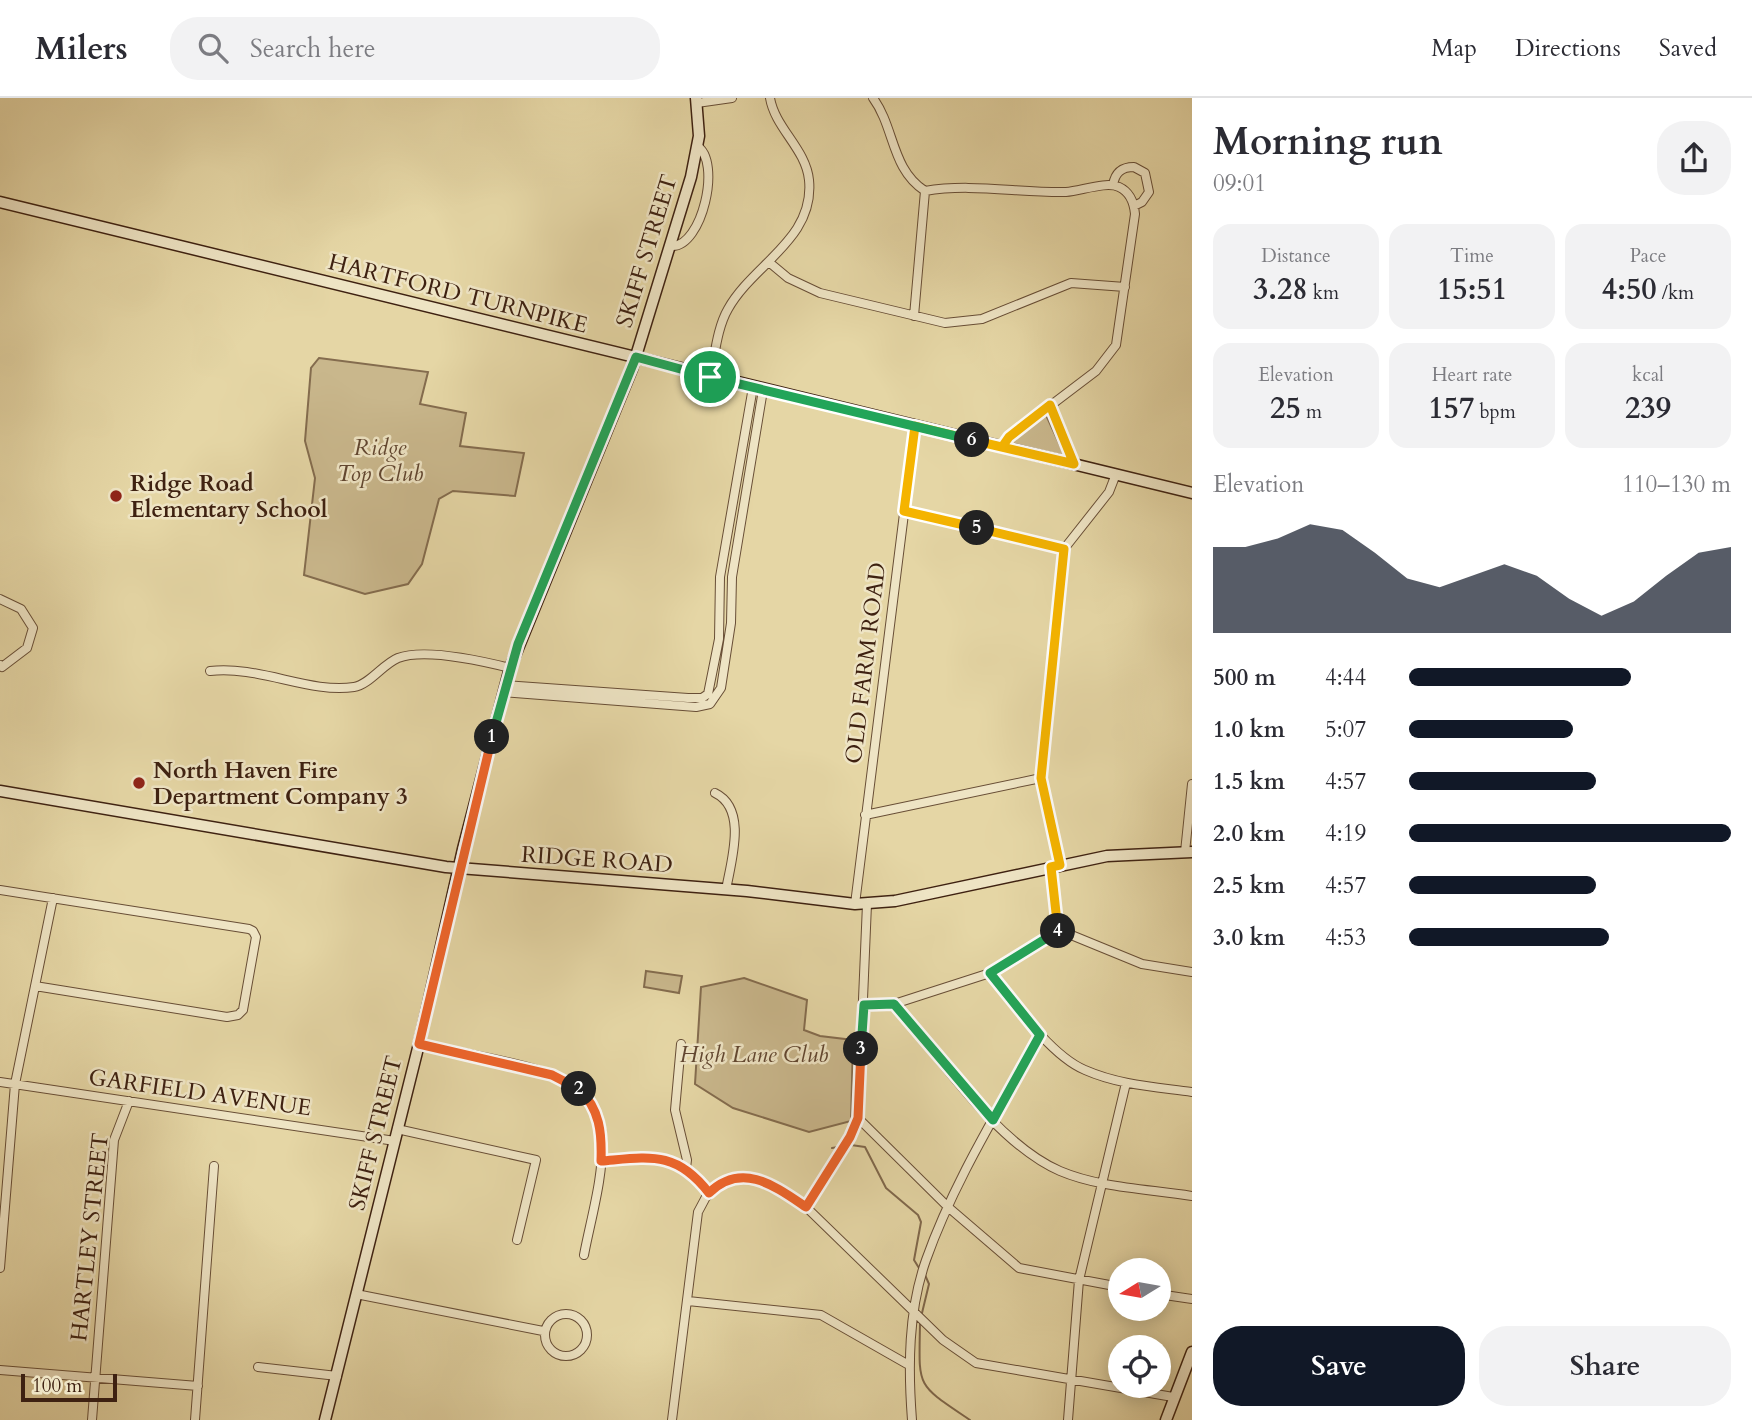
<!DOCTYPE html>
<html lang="en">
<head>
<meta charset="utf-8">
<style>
	body { margin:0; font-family:Cardo,serif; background:#f2f2f3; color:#2b2b33; height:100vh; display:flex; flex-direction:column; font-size:26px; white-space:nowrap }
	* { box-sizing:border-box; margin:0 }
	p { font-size:23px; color:#7c7c81 }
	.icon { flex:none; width:38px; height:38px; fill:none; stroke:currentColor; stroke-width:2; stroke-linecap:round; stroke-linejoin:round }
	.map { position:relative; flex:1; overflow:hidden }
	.panel { display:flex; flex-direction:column; background:#fff; width:560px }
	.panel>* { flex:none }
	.needle { width:46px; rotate:259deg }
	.buttons { position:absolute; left:1108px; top:1160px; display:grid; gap:14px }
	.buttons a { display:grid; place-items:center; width:63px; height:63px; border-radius:50%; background:#fff; box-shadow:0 4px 18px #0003; font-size:35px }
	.scale { position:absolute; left:21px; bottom:18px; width:96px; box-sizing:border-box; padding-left:7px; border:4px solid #3e2111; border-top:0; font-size:19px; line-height:24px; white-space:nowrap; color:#3e2111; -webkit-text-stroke:5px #eee4c4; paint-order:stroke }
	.pin { position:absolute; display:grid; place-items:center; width:60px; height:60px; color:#fff; margin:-30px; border:4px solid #fff; border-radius:50%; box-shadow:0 2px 7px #0007 }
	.km { position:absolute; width:35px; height:35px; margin:-18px; border-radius:50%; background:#222; color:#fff; font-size:19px; line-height:35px; text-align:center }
	.round { display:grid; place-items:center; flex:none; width:74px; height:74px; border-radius:28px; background:#f2f2f3 }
	.head { display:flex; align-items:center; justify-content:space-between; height:119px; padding:0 21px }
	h1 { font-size:38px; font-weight:600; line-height:52px }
	.stats { display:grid; grid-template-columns:repeat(3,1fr); gap:10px; height:119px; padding:7px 21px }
	.stats div { display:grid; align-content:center; border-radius:18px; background:#f2f2f3; text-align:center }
	.stats b { font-size:30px; font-weight:600 }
	.stats small { font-size:19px; font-weight:400 }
	.stats p { font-size:19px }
	.chart { height:196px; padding:14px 21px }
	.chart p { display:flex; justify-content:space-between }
	.chart svg { width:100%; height:126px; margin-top:7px; fill:#111827; opacity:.7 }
	.primary-button { display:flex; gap:14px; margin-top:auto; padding:14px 21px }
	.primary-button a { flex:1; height:80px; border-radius:28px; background:#111827; color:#fff; font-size:28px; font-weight:600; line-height:80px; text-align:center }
	.primary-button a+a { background:#f2f2f3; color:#2b2b33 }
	ul { padding:0 21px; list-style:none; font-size:23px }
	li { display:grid; grid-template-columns:112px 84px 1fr; align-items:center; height:52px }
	li i { height:18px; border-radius:9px; background:#111827 }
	header { display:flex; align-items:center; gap:42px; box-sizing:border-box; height:98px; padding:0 35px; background:#fff; border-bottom:2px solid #e1e1e2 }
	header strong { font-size:33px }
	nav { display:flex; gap:38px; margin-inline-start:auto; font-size:24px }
	.search { width:490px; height:63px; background:#f2f2f3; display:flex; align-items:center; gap:18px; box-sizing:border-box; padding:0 24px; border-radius:28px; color:#7c7c81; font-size:26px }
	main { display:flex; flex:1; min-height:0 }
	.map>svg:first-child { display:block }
</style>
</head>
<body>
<header>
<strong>Milers</strong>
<div class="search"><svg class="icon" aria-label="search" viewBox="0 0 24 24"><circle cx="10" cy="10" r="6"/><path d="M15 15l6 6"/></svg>Search here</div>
<nav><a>Map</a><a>Directions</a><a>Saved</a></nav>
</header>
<main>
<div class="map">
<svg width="1192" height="1322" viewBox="0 0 1192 1322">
	<rect width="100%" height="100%" fill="#e5d6a5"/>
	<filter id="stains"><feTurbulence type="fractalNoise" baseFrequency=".00286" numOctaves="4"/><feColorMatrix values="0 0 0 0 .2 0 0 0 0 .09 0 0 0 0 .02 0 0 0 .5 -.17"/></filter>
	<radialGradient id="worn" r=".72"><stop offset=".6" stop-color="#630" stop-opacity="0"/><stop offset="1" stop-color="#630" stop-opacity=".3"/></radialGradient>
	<!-- green -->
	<path fill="#c9b78c" stroke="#846c4e" stroke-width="2" d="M319 260 428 274 420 306 466 315 460 348 524 355 515 398 453 393 439 401 422 466 408 486 365 496 304 477 315 380 305 343 311 270Z
		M1046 317 1065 358 1013 347 1011 344Z
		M646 873 682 878 679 895 644 889Z
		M744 880 807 902 804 932 820 938 853 942 851 1023 809 1034 733 1010 695 986 701 889Z"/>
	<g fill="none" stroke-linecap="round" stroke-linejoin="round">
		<!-- stream -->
		<path stroke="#80684c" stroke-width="2" d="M851 1047 865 1049 886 1090 918 1117 921 1124 914 1162 919 1170
			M832 1050 838 1049
			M922 1215 929 1186 925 1177
			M920 1225C919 1291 915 1285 970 1322"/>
		<!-- street casing -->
		<g stroke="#684e36" stroke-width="10">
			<path id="street" d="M873 0C895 30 891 71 925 93 971 85 1019 95 1066 94 1081 93 1106 83 1119 89 1130 94 1134 105 1135 116L1116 247 1096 273 1009 339 1002 349
				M697 5 732 0
				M1113 87C1115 75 1121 69 1134 69L1145 75 1149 94 1142 104 1134 108
				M672 148C702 149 722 63 697 48
				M770 165 788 180 820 195 945 225 982 221 1071 185 1125 189
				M914 218 925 93
				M710 279C715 257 717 230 728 211 753 166 815 141 809 82 806 51 775 30 770 0
				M1050 307 1074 366
				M904 413 1064 451
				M0 501 21 511 33 530 27 550 2 569 0 567
				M210 573C258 567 310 596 354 589 369 587 383 566 398 560 425 550 482 563 510 570
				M505 587 688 600H702L708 596 719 541 720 479 753 289
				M503 594 696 609 710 606 721 590 731 525 732 479 763 292
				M715 695C748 711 731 763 726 792
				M865 717 1041 680
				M1185 754 1192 686
				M1060 767 1041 680 1064 451 1109 394 1116 376
				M1051 769 1059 832
				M0 792 249 831 253 833 256 839 243 912 238 917 227 919 35 888
				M855 806 915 328
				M1059 832 1142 866 1192 874
				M990 875C1013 904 1051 958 1085 972 1119 987 1156 989 1192 994
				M894 906 990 875 1059 832
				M864 907 894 906C939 958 997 1046 1060 1073 1100 1090 1149 1091 1192 1098
				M419 946C460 956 547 966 580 991 593 1002 601 1023 602 1039 604 1078 591 1120 584 1157
				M681 946 675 1012 687 1062 686 1070
				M0 984 395 1043
				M858 1020 948 1109 1019 1170 1120 1189
				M397 1031 536 1062 517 1142
				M601 1063C649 1059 677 1052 709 1095
				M806 1109 850 1039 858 1020 867 806
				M0 1170 15 986 53 800
				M356 1196 543 1233
				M1158 1196 1192 1201
				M688 1203 821 1217 907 1266
				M545 1237a21 21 0 1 1 42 0a21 21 0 1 1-42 0Z
				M258 1269 337 1278
				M0 1272 198 1288
				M92 1322 114 1042 129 1003
				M195 1322 214 1068
				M672 1322 698 1114 706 1099 727 1082 745 1079 767 1084 806 1109 943 1242 976 1265 1173 1299
				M912 1322C908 1270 908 1213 926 1162 954 1083 1000 1010 1040 937
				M1068 1322 1079 1182 1126 985"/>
		</g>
		<!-- secondary casing -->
		<g stroke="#3e2111" stroke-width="13">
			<path id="secondary" d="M0 104 1192 395
				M0 693 446 769 747 793 855 806 895 803 1107 758 1192 754
				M325 1322 419 946 463 751 510 570 632 271 691 79 699 38 696 0
				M1166 1322 1192 1254"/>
		</g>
		<!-- street -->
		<use href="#street" stroke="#eee4c4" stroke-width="8"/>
		<!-- secondary -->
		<use href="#secondary" stroke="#eee4c4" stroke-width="10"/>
	</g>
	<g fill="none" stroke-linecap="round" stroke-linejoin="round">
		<!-- split-1 casing -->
		<g stroke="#fff" stroke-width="14">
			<path id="split-1" d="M492 639 518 546 636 259 710 279"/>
		</g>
		<!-- split-2 casing -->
		<g stroke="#fff" stroke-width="14">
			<path id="split-2" d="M492 639 419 946 552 977 579 991"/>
		</g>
		<!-- split-3 casing -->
		<g stroke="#fff" stroke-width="14">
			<path id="split-3" d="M579 991C600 1011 602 1035 601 1063 649 1059 676 1052 709 1095 742 1063 775 1088 806 1109L850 1039 858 1020 861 951"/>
		</g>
		<!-- split-4 casing -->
		<g stroke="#fff" stroke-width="14">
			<path id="split-4" d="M861 951 864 907 894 906 993 1022 1040 937 990 875 1058 833"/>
		</g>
		<!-- split-5 casing -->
		<g stroke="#fff" stroke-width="14">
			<path id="split-5" d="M977 430 1064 451 1041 680 1060 767 1051 769 1058 833"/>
		</g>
		<!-- split-6 casing -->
		<g stroke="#fff" stroke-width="14">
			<path id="split-6" d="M972 342 1074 366 1050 307 1009 339 1002 349 915 328 904 413 977 430"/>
		</g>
		<!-- split-7 casing -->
		<g stroke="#fff" stroke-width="14">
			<path id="split-7" d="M710 279 972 342"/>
		</g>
		<!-- split-1 -->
		<use href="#split-1" stroke="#22a559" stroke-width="9"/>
		<!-- split-2 -->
		<use href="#split-2" stroke="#f0652b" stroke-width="9"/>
		<!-- split-3 -->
		<use href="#split-3" stroke="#f0652b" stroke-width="9"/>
		<!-- split-4 -->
		<use href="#split-4" stroke="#22a559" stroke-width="9"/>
		<!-- split-5 -->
		<use href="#split-5" stroke="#f5b400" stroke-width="9"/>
		<!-- split-6 -->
		<use href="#split-6" stroke="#f5b400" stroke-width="9"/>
		<!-- split-7 -->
		<use href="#split-7" stroke="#22a559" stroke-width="9"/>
	</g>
	<!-- markers -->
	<g fill="#8f2418" stroke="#eee4c4" stroke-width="2.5">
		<circle cx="116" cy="398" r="7"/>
		<circle cx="139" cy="685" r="7"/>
	</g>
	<g text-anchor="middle" stroke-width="5" stroke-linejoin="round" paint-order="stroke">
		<!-- street labels -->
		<g font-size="23" fill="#3e2111" stroke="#eee4c4">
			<text transform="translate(646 153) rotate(-73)" y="8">SKIFF STREET</text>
			<text transform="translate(458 195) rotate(14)" y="8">HARTFORD TURNPIKE</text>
			<text transform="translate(865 565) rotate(-83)" y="8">OLD FARM ROAD</text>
			<text transform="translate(597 761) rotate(4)" y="8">RIDGE ROAD</text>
			<text transform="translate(200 994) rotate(8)" y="8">GARFIELD AVENUE</text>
			<text transform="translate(375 1035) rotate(-76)" y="8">SKIFF STREET</text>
			<text transform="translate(89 1139) rotate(-84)" y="8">HARTLEY STREET</text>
		</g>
		<!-- park labels -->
		<g font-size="23" font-style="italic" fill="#614630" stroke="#eee4c4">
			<text x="380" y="357">Ridge<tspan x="380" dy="26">Top Club</tspan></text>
			<text x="754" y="964">High Lane Club</text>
		</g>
		<!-- poi labels -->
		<g font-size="23" font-weight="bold" fill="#3e2111" stroke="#eee4c4" text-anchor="start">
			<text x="130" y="393">Ridge Road<tspan x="130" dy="26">Elementary School</tspan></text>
			<text x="153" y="680">North Haven Fire<tspan x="153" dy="26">Department Company 3</tspan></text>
		</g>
	</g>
	<rect width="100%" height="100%" filter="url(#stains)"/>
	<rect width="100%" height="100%" fill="url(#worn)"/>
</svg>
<div class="buttons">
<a><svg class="needle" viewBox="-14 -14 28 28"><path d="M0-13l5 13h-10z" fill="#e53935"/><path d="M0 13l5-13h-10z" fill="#7c7c81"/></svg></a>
<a><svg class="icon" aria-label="locate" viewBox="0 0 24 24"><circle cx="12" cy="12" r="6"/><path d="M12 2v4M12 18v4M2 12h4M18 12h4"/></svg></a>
</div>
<div class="scale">100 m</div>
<div class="pin" style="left:710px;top:279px;background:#1e9e55"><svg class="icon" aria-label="arrive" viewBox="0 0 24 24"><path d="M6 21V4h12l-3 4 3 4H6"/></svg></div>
<b class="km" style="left:492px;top:639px">1</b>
<b class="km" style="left:579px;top:991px">2</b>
<b class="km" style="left:861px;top:951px">3</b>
<b class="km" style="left:1058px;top:833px">4</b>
<b class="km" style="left:977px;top:430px">5</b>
<b class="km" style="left:972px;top:342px">6</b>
</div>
<section class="panel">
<div class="head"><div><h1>Morning run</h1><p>09:01</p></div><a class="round"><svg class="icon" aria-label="share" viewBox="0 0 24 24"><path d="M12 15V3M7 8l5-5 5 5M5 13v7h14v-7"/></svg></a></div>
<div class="stats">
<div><p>Distance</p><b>3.28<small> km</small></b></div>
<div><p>Time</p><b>15:51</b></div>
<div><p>Pace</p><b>4:50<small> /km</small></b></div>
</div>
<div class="stats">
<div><p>Elevation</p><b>25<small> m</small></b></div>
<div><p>Heart rate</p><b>157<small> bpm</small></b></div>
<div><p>kcal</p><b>239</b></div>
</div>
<div class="chart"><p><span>Elevation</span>110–130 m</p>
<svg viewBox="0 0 160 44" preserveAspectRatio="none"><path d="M0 44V14L10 14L20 11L30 6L40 8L50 16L60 25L70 28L80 24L90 20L100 24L110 32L120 38L130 33L140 24L150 16L160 14V44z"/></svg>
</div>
<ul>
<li><b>500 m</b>4:44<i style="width:69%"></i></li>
<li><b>1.0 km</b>5:07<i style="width:51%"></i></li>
<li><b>1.5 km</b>4:57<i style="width:58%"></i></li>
<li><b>2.0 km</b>4:19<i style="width:100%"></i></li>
<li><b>2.5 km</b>4:57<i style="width:58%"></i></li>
<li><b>3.0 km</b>4:53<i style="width:62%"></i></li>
</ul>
<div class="primary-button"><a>Save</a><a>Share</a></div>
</section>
</main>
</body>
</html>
